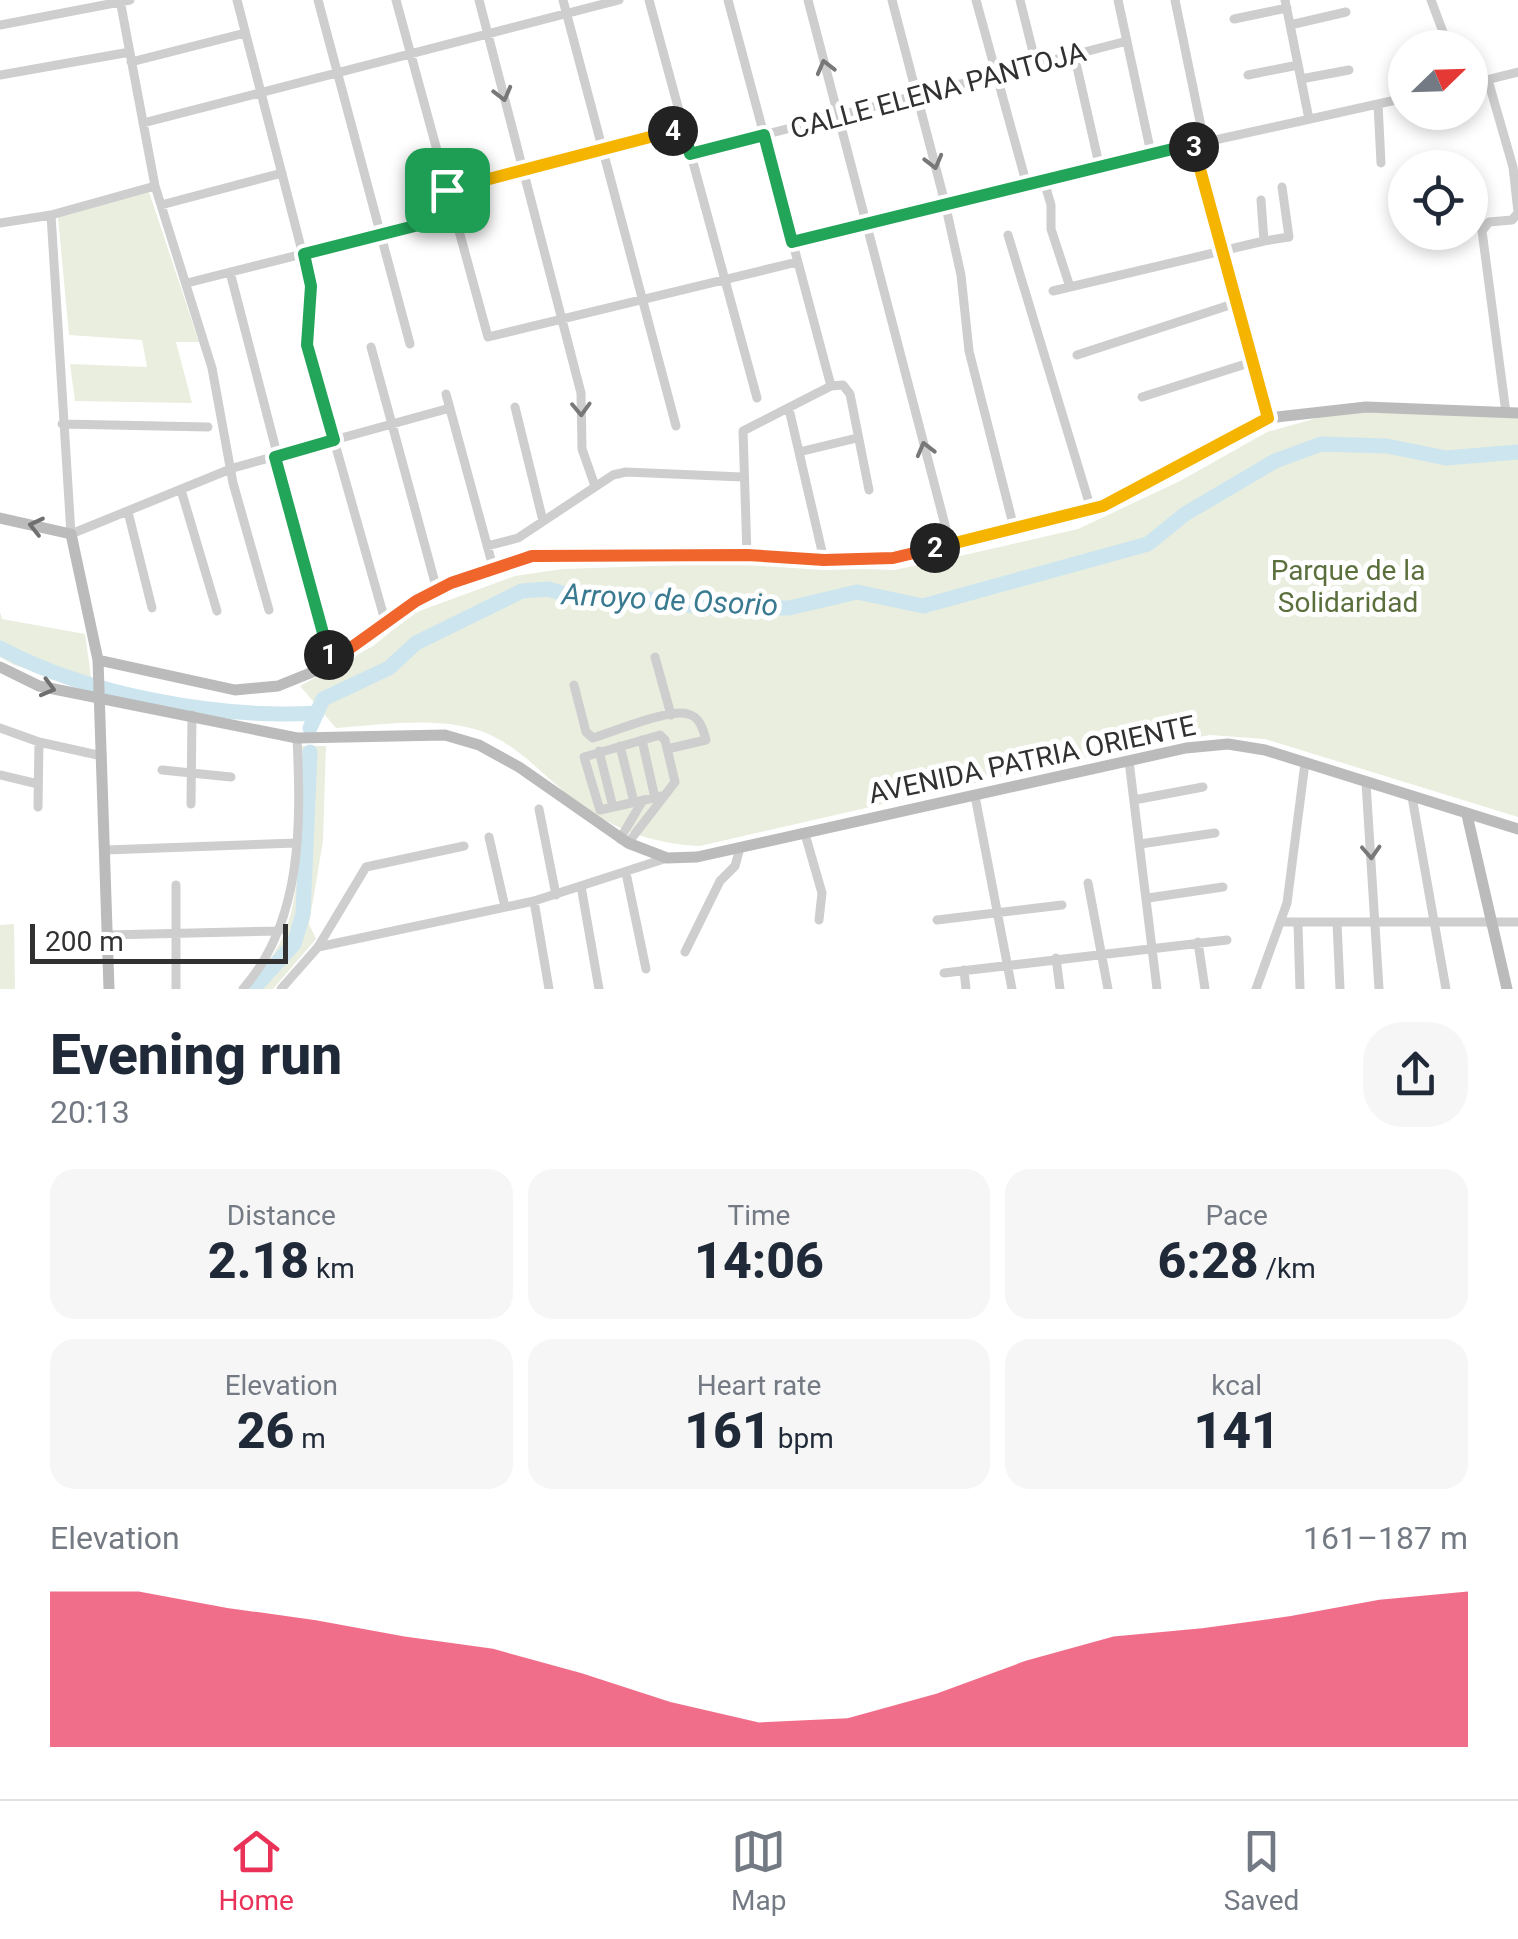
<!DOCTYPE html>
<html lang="en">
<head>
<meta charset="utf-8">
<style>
	body { margin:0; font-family:Roboto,sans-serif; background:#f6f6f7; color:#1f2937; height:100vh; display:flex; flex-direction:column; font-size:38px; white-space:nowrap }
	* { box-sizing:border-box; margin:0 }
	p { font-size:32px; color:#747a83 }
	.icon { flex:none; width:55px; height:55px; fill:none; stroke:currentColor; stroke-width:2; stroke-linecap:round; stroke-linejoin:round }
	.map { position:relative; height:989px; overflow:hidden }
	.sheet { display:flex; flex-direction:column; background:#fff; flex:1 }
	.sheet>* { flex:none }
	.needle { width:65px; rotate:67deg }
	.fabs { position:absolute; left:1388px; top:30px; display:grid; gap:20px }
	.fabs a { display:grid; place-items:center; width:100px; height:100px; border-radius:50%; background:#fff; box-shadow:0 5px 15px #0003; font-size:50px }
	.scale { position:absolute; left:30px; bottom:25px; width:258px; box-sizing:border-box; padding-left:10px; border:5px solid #313131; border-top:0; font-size:28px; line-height:35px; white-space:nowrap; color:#313131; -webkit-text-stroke:8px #fff; paint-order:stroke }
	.pin { position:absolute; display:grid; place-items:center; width:85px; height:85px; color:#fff; margin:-42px; border-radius:20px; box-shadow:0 5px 15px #0006 }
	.km { position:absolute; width:50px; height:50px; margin:-25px; border-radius:50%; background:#222; color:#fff; font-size:28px; line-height:50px; text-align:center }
	.round { display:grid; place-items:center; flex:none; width:105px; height:105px; border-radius:40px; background:#f6f6f7 }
	.headline { display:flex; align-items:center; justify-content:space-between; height:170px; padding:0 50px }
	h1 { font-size:55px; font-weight:800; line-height:75px }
	.stats { display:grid; grid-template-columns:repeat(3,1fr); gap:15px; height:170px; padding:10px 50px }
	.stats div { display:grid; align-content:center; border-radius:25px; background:#f6f6f7; text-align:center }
	.stats b { font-size:50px; font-weight:800 }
	.stats small { font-size:28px; font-weight:400 }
	.stats p { font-size:28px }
	.chart { height:280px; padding:20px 50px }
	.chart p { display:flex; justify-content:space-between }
	.chart svg { width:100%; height:180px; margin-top:10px; fill:#ea3258; opacity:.7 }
	.menu { display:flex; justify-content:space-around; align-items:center; height:140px; border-top:2px solid #e0e1e3; background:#fff; font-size:28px; color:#747a83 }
	.menu a { display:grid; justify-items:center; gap:5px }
	.menu .on { color:#ea3258 }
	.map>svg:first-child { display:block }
</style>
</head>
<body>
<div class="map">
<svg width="1518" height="989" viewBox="0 0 1518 989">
	<rect width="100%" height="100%" fill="#fff"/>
	<!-- green -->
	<path fill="#e9eedf" d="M149 192 199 342H176L192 403 75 401 70 364 147 367 142 340 69 335 58 217Z
		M1349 409 1518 413V817L1265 739 1210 735 1089 757 700 846C653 844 611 829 573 799 544 776 517 744 481 731 435 716 383 725 336 728L300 686 373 646 414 613 515 576 562 569 713 564 894 570 938 561 1078 529 1180 481 1267 432Z
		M0 612 2 619 85 634 91 677 74 673 71 681 14 665 0 657Z
		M300 746H326L323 841 309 924 316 939 273 989H247C257 975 270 961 279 945 305 900 301 799 300 746Z
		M14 924 15 989H0V925Z"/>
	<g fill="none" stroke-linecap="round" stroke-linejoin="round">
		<!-- river -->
		<path stroke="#cce5ee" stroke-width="15" d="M0 648C88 695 218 719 317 713
			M310 728 323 699 389 668 416 643 522 591 548 589 590 601 629 596 708 608H789L857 592 923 606 1148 544 1185 514 1275 461 1321 444 1387 446 1446 458 1518 452
			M253 989 294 944 303 914 310 752"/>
		<!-- street -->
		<path stroke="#cecece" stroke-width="9" d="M120 0 155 186 212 368 233 483 269 610
			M237 0 311 286 307 345 386 624
			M318 0 410 344
			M396 0 488 337 797 262
			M479 0 581 393 582 449 595 486
			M563 0 676 426
			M649 0 757 398
			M728 0 831 386
			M808 0 950 544
			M892 0 945 203 961 275 969 351 1014 528
			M976 0 1026 182
			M1020 0 1036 64
			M1118 0 1151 153
			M1175 0 1204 141
			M1285 0 1309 119
			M1431 0 1449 48
			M1234 19 1287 8
			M0 25 130 0
			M1290 25 1346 12
			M1074 54 1099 164
			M131 62 245 33
			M0 75 130 52
			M1248 75 1298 65
			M1301 79 1349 70
			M1488 80 1513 167 1518 212
			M1470 84 1518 72
			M1378 104 1381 163
			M143 123 619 0
			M1193 144 1268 418
			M690 154 1127 41
			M1043 178 1051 205V229L1070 287
			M447 189 683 128
			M161 205 282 173
			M51 215 71 534 233 468 450 408
			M0 223 51 215 155 186
			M1008 235 1091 509
			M1264 241 1289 237 1282 187
			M792 242 1043 178 1405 98
			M230 272 331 662
			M187 283 454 216
			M1053 291 1264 241 1261 200
			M371 347 437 590
			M1077 355 1236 303
			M831 386 843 385 850 394 869 490
			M446 394 493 567
			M1142 397 1252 362
			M515 407 543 521
			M789 409 824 560
			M1506 413 1482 231 1489 222 1512 220 1518 213
			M62 424 208 427
			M799 452 857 438
			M181 490 217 611
			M128 512 152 608
			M487 546 518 538 613 475 626 472 742 477
			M747 555 743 431 831 386
			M655 657 671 715
			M574 685 586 732 593 738C613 732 670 708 688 714 700 717 703 729 706 740L667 749
			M0 728 39 742 102 756
			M642 740 655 798
			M620 746 634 802
			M599 751 613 807
			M1129 761 1157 989
			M162 770 231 777
			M0 775 38 784
			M1366 783 1379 989
			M975 796 1012 989
			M1412 797 1446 989
			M1134 800 1203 787
			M191 804 192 715
			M38 807 39 742
			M539 809 556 895
			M805 834 822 893 819 920
			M489 837 505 907
			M620 839 643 800
			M628 843 675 782 665 740 660 735 584 757 600 810 662 796
			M1140 844 1215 833
			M106 850 296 843
			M626 873 646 969
			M1088 883 1108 989
			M176 885V989
			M581 886 599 989
			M1148 898 1223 887
			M534 901 549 989
			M937 920 1062 905
			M1280 922H1518
			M1337 923 1340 989
			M1298 925 1300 989
			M108 935 279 931
			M1198 942 1205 989
			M318 947 534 901 667 858
			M685 952 720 881 735 866 740 848
			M1056 958 1060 989
			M964 970 966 989
			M944 973 1227 940
			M243 989C303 921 301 823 297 738
			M281 989 318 947 366 867 464 846
			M1256 989 1287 903 1305 763"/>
		<!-- secondary -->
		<path stroke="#bbb" stroke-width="11" d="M0 518 71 534 98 660 109 989
			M98 660 235 690 278 686 325 667 417 601 451 583 532 557 893 558 1103 506 1268 418 1366 407 1518 413
			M0 667 39 686 297 738 445 735 479 745 519 767 628 843 667 858 697 857 1186 748 1228 744 1265 750 1518 829
			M1467 815 1507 989"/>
	</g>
	<!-- one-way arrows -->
	<defs><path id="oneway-chevron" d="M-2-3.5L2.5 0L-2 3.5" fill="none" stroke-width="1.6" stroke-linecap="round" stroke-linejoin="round" transform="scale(2.5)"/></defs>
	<g stroke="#787878">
		<use href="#oneway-chevron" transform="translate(825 67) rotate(-105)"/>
		<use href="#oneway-chevron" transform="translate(503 94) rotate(75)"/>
		<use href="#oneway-chevron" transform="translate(934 162) rotate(75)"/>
		<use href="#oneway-chevron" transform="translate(581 409) rotate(88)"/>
		<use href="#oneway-chevron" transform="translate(925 449) rotate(-105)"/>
		<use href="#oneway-chevron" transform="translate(1371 852) rotate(87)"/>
	</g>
	<g stroke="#6f6f6f">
		<use href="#oneway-chevron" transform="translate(36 526) rotate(-167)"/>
		<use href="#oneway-chevron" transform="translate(48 688) rotate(15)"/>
	</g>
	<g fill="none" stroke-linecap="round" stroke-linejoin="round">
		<!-- split-1 casing -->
		<g stroke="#fff" stroke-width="20">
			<path id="split-1" d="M329 655 275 457 334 440 307 345 311 286 304 254 454 216 447 190"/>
		</g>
		<!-- split-2 casing -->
		<g stroke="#fff" stroke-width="20">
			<path id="split-2" d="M329 655 331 662 416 601 451 583 532 556 747 555 824 560 893 558 935 548"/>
		</g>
		<!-- split-3 casing -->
		<g stroke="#fff" stroke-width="20">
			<path id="split-3" d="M935 548 1103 506 1268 418 1194 147"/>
		</g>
		<!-- split-4 casing -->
		<g stroke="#fff" stroke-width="20">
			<path id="split-4" d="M673 131 684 128 690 154 764 135 792 242 1193 144 1194 147"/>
		</g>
		<!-- split-5 casing -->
		<g stroke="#fff" stroke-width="20">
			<path id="split-5" d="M447 190 673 131"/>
		</g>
		<!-- split-1 -->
		<use href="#split-1" stroke="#22a559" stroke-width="12"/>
		<!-- split-2 -->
		<use href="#split-2" stroke="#f0652b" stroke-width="12"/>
		<!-- split-3 -->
		<use href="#split-3" stroke="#f5b400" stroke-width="12"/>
		<!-- split-4 -->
		<use href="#split-4" stroke="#22a559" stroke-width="12"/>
		<!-- split-5 -->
		<use href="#split-5" stroke="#f5b400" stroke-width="12"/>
	</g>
	<g text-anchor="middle" stroke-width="10" stroke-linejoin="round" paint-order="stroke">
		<!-- street labels -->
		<g font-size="28" fill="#313131" stroke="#fff">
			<text transform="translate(938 90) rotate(-15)" y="10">CALLE ELENA PANTOJA</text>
			<text transform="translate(1032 759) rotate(-12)" y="10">AVENIDA PATRIA ORIENTE</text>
		</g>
		<!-- park labels -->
		<g font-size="28" fill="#5b6f3d" stroke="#fff">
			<text x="1348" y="580">Parque de la<tspan x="1348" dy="32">Solidaridad</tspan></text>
		</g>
		<!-- water labels -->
		<g font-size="30" font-style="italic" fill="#3a7a90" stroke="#fff">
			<text transform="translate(670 600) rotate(3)" y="10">Arroyo de Osorio</text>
		</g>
	</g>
</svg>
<div class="fabs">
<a><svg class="needle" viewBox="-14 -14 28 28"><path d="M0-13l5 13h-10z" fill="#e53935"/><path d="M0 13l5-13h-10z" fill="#747a83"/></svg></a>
<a><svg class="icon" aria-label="locate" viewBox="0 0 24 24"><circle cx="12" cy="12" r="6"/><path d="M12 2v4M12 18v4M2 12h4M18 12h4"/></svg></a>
</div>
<div class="scale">200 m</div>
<div class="pin" style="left:447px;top:190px;background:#1e9e55"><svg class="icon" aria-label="arrive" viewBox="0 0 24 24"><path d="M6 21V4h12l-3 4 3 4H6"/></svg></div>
<b class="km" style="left:329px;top:655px">1</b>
<b class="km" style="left:935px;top:548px">2</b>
<b class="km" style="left:1194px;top:147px">3</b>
<b class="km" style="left:673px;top:131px">4</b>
</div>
<section class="sheet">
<div class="headline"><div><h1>Evening run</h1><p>20:13</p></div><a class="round"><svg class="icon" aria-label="share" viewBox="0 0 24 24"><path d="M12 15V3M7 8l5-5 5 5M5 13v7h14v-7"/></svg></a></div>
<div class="stats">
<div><p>Distance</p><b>2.18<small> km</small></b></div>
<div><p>Time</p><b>14:06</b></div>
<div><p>Pace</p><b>6:28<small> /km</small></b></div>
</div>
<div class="stats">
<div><p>Elevation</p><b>26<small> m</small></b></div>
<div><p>Heart rate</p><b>161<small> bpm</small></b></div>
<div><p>kcal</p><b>141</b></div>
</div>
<div class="chart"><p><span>Elevation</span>161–187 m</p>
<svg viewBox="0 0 160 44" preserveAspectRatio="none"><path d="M0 44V6L10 6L20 10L30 13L40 17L50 20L60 26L70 33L80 38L90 37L100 31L110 23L120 17L130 15L140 12L150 8L160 6V44z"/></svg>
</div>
</section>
<nav class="menu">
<a class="on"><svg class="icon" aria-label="home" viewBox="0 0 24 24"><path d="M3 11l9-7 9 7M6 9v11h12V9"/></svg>Home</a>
<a><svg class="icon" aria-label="map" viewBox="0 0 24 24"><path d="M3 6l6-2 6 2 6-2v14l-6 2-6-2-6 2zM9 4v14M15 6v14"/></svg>Map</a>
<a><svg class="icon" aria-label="saved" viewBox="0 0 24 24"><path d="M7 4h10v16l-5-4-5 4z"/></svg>Saved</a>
</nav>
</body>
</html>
